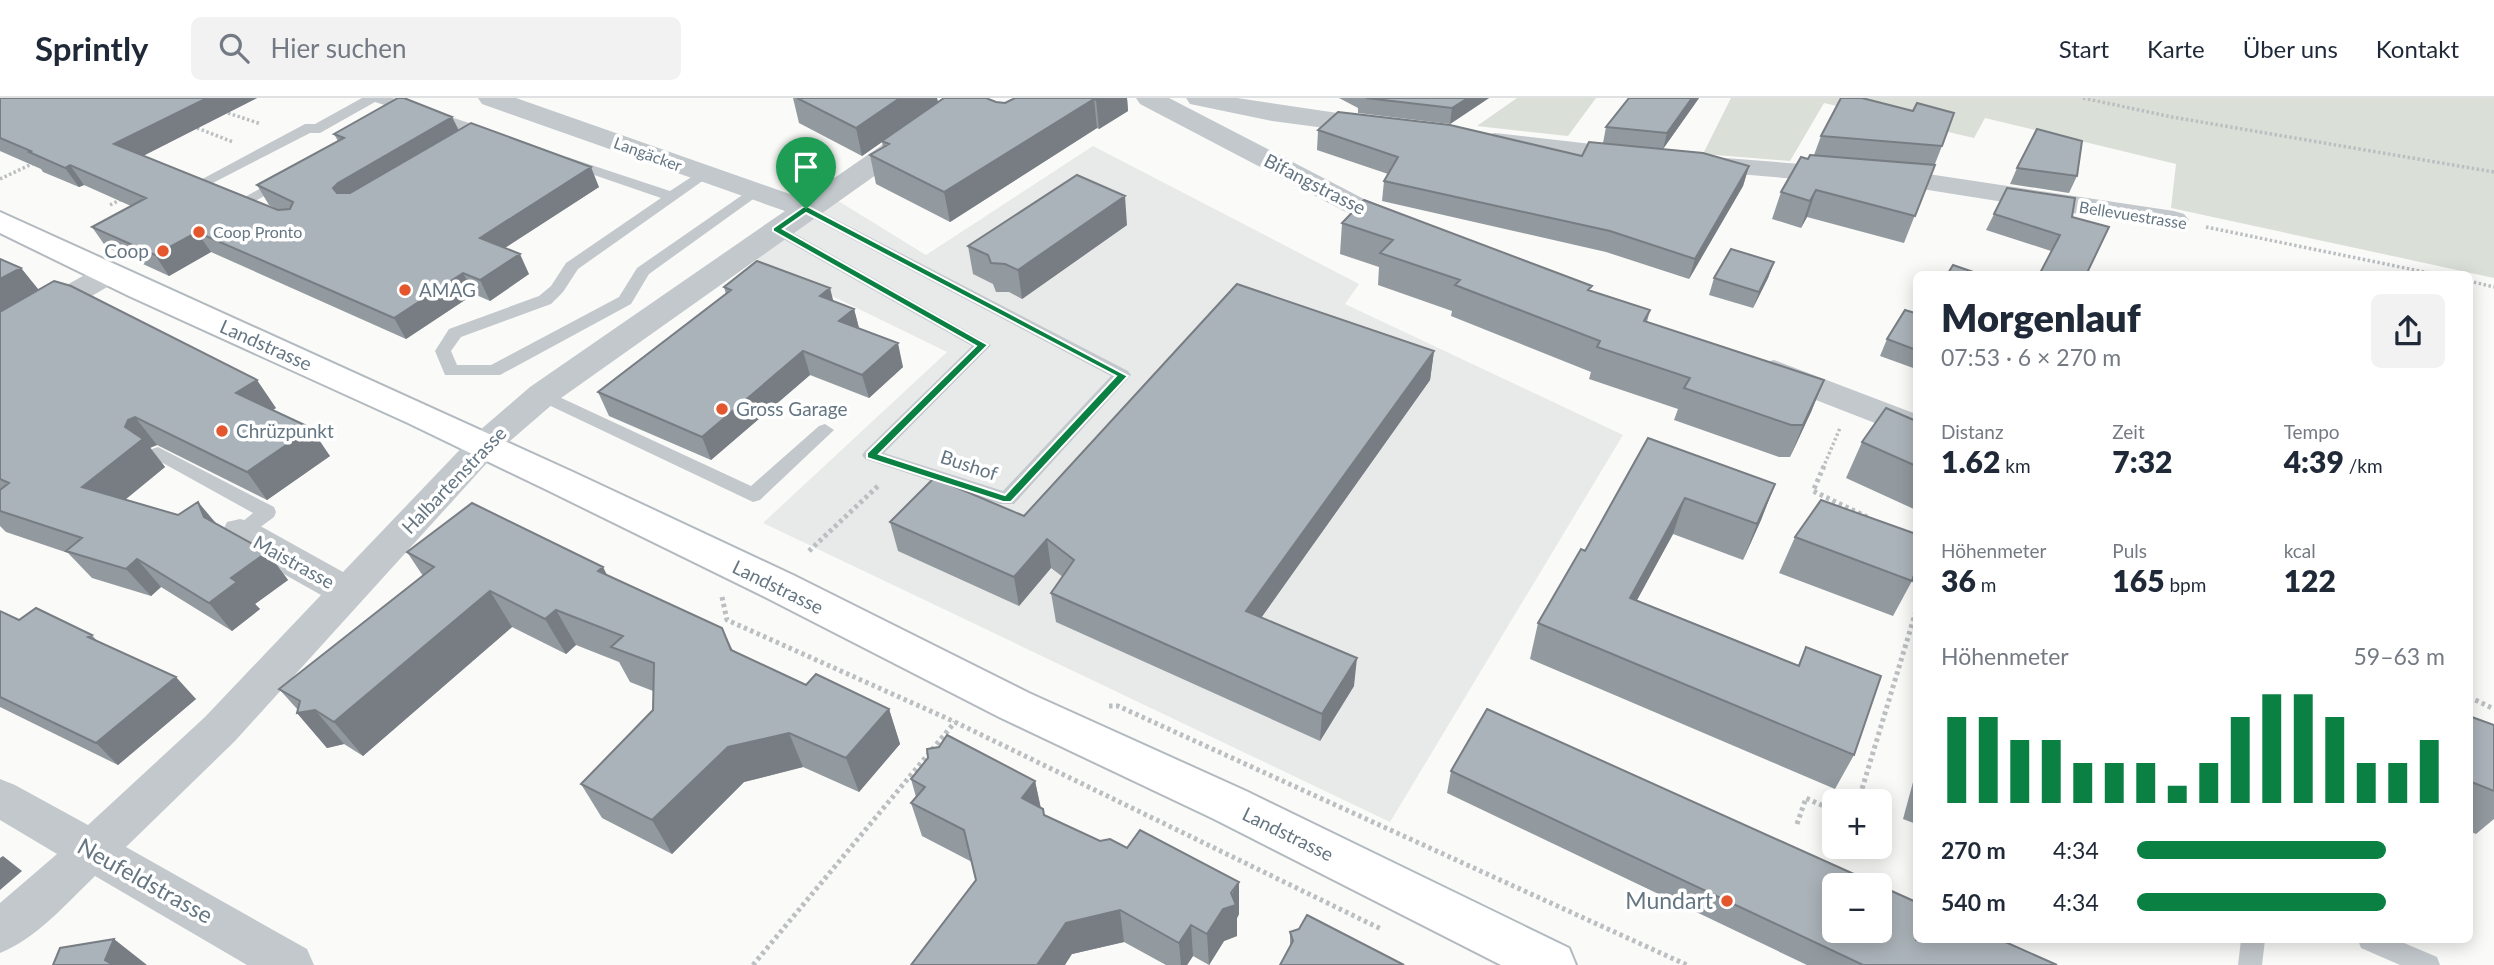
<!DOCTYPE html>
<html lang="de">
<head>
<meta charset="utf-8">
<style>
	body { margin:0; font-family:Lato,sans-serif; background:#f2f2f3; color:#1f2937; height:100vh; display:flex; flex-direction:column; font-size:26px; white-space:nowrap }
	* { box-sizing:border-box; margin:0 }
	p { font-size:23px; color:#747a83 }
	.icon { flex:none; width:38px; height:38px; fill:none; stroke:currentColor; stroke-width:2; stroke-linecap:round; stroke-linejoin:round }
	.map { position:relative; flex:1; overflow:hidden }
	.side { position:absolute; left:1913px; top:173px; width:560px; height:672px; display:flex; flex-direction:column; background:#fff; border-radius:10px; box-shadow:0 4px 18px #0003 }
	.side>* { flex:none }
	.fabs { position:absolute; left:1822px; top:691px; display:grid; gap:14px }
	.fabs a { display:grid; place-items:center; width:70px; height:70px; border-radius:10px; background:#fff; box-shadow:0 4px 18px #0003; font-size:35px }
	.pin { position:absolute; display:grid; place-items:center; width:60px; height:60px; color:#fff; margin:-72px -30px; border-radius:50% 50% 50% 0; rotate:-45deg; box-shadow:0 0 7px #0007 }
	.pin .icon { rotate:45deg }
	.round { display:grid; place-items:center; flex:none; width:74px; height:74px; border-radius:10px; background:#f2f2f3 }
	.headline { display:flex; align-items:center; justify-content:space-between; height:119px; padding:0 28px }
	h1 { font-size:38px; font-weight:800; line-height:52px }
	.metrics { display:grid; grid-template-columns:repeat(3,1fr); gap:10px; height:119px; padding:7px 28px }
	.metrics div { display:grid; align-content:center }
	.metrics b { font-size:30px; font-weight:800 }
	.metrics small { font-size:19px; font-weight:400 }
	.metrics p { font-size:19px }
	.chart { height:196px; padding:14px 28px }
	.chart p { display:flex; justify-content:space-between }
	.chart svg { width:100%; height:126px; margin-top:7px; stroke:#0b8043; stroke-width:6 }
	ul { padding:0 28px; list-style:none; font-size:23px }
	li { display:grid; grid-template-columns:112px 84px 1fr; align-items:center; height:52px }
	li i { height:18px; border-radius:9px; background:#0b8043 }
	header { display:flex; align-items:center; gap:42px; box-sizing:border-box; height:98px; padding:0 35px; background:#fff; border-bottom:2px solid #e0e1e3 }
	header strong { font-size:33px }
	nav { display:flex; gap:38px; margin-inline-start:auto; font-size:24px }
	.search { width:490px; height:63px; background:#f2f2f3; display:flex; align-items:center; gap:18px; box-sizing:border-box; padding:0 24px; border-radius:10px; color:#747a83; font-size:26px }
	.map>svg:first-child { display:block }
</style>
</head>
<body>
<header>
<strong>Sprintly</strong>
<div class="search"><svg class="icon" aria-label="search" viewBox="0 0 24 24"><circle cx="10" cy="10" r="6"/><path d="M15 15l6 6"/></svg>Hier suchen</div>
<nav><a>Start</a><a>Karte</a><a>Über uns</a><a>Kontakt</a></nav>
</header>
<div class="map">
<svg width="2494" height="867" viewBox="0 0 2494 867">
	<rect width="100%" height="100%" fill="#fafaf8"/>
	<!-- built -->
	<path fill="#e8e9e9" d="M1093 48 1359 186 1345 206 1623 337 1390 724 763 425 947 254 752 159 835 101 926 157Z"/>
	<!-- green -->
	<path fill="#dadfd7" d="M1517 0H1596L1568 38 1477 28Z
		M1731 0H2494V180L2171 110 2176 66 1985 20 1974 40 1824 5 1790 63 1703 56Z"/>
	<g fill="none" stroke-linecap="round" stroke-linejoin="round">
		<!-- secondary casing -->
		<g stroke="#b3babf" stroke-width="4">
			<path id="secondary" d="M0 114 573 374 793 477 1029 595 1246 693 1569 850 1576 867H1501L1214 721 999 619 765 499 547 392 408 325 129 198 0 135Z"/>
		</g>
		<!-- path-far1 -->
		<path stroke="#bbbfc2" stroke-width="3.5" stroke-dasharray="2.5 2.5" stroke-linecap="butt" d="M2083 0 2172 19 2494 74
			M228 15 261 26
			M197 30 233 44
			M0 81 34 65
			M110 107 122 101
			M2206 129 2439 177
			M2469 183 2494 189
			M1823 370 1840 330"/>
		<!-- path -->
		<path stroke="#bbbfc2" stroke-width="5" stroke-dasharray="3.5 3.5" stroke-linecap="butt" d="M1824 368 1813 393 1867 419
			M809 453 879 387
			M722 499 727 522 955 624 1381 831
			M2469 599 2494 611
			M1109 608H1118L1687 867
			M1858 704 1916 513
			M1797 726 1806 700 1834 713
			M753 867 955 624"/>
		<!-- lane -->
		<path fill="#c3c8cc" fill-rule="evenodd" d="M362 0H392L494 33 496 36 489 40 484 39 375 4 320 35H310L205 89H195L193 86 305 26H315Z
			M567 59 670 93 699 74H709L711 77 578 171 563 194 551 206 461 239 451 253 457 267H491L619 199 637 170 751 91H761L763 94 649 176 631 206 500 277H445L435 253 449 231 539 198 551 188 566 165 661 100 562 66 560 63 562 60Z
			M284 77 289 78 291 81 289 84 248 107H238L236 104Z
			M806 106 1128 273 1131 277 1014 406H1000L865 361 862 357 865 353 972 248 771 134 768 131 771 128H781L991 247 884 355 1003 393 1111 278 801 114 798 111Z
			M542 291 751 388 819 328 825 326 834 332 760 402 753 404 536 301 533 297 536 293Z
			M158 349 274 409 276 414 274 419 247 439H233L230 434 253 415 152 359 149 355 152 351Z
			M2241 842H2265L2262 867H2238Z
			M2358 842H2397L2437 859 2440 867H2400L2361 850Z"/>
		<!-- street -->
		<path fill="#c3c8cc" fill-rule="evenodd" d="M478 0H516L804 101 950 0H980L976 6 554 305 496 355 235 643 126 749 307 851 314 867H247L95 778C67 805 37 840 0 855V805L57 756 0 722V681L15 687 88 727 205 619 321 497 227 444 222 434 227 424 240 421 253 424 343 474 472 339 530 289 785 113 482 6Z
			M1136 0H1169L1364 101 1414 121 1419 127 1414 133 1404 136 1344 113 1140 6Z
			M1186 0H1237L1378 21 1387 23 1391 29 1387 35 1378 37 1272 23 1190 6Z
			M1495 35 1635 51 1645 53 1649 59 1645 65 1635 67 1485 49 1481 43 1485 37Z
			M1700 58 1928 76 2174 113 2184 116 2189 122 2184 128 2174 131 1928 92 1690 72 1686 66 1690 60Z
			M110 166 121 169 125 175 121 181 11 245 0 248V224L99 169Z
			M1774 262 1916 316V341L1762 281 1758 273 1762 265Z"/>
		<!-- secondary -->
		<use href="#secondary" fill="#fff" fill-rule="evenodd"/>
	</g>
	<!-- wall -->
	<path fill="#929a9f" d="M0 0H257L143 58 279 112 269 107 257 87 338 43 334 36 452 19 459 32 599 89 505 150 529 176 490 203 474 196 406 241 211 154 169 178 106 149 92 129 131 108 84 87 79 89 43 74 41 71 0 53Z
		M793 0H937L938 4 1005 5 1015 0H1127L1128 13 1099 31 1097 30 950 124 876 86 870 57 883 50 882 44 862 58 799 25Z
		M1339 0H1489L1450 26 1358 15V10Z
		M1629 0H1699L1663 51 1603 45 1606 29Z
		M1318 32 1582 58 1749 68 1743 88 1689 181 1606 154 1382 103 1384 83 1388 76 1317 52Z
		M1821 38 1942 48 1904 145 1807 119 1801 130 1772 121 1781 94 1808 61 1814 57Z
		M2017 70 2077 78 2069 95 2010 86Z
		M1994 116 2072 119 2051 153 1986 132Z
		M1342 125 1590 193 1650 212 1647 224 1824 282 1811 314 1790 359H1779L1674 322 1678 311 1589 281 1591 274 1451 218 1452 213 1378 187 1379 169 1340 156Z
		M1127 127 1022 201 1009 194H996L993 186 973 176 968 148Z
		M0 161 21 170 38 192 276 310 272 312 330 358 267 402 157 347 150 349 165 369 125 402 178 417 198 404 216 425 267 454 288 482 255 506 260 511 232 533 161 489 151 498 92 480 68 455 6 434 0 428Z
		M1774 164 1768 180 1753 210 1709 197 1714 180Z
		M724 189 833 203 854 211 859 230 903 269 869 300 810 277 711 362 609 318 598 294 726 196Z
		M1916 213V271L1880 258 1887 241Z
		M1434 253 1430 282 1261 520 1354 588 1320 643 1056 524 1051 495 1063 479 1051 470 1019 508 898 453 890 424 1024 418Z
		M1916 323V412L1846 380 1862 344Z
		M1648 340 1775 386 1761 422 1743 462 1673 436 1637 502 1798 567 1806 549 1854 657 1835 691 1530 561 1538 525 1585 453Z
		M1795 439 1912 483 1893 518 1779 475Z
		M407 454 603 469 607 478 722 530 733 553 806 587 889 611 900 646 859 694 803 669 744 684 672 756 602 720 581 686 653 612V593L630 584 619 564 576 547 566 556 512 529 363 658 344 646 327 650 297 615 298 612 279 591 423 478Z
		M0 513 19 522 92 537 98 544 196 601 118 667 0 609Z
		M2469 618 2494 627V721L2476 736 2469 733Z
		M1451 673 2057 867H1807L1447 695Z
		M1916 673V726L1903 721Z
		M911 681 1035 683 1041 710 1044 717 1239 816 1237 820V838L1224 843 1209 867 1193 858 1187 867H1166L1124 844 1072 856 976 782 972 764 922 738 911 705 916 699Z
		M1290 834 1404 867 1290 850Z"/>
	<!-- shaded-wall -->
	<path fill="#777d82" d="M207 0H257L127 66 114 46Z
		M900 0H937L938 5 862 58 856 30Z
		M1100 0H1127L1128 13 1099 31 1096 2Z
		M1468 0H1489L1450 26 1452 10Z
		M1692 0H1699L1663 51 1667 35Z
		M1094 1 1097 30 950 124 944 94Z
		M452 19 461 38 344 110 333 90 338 85Z
		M70 67 84 87 79 89 65 70Z
		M1749 68 1743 88 1689 181 1695 161Z
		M591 69 599 89 489 160 480 140Z
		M1816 92 1807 119 1801 130 1810 103Z
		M1125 98 1127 127 1022 201 1018 172Z
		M197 134 211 154 169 178 155 157Z
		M520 156 529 176 490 203 480 182Z
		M1774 164 1768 180 1753 210 1759 194Z
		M21 170 43 197 0 221V181Z
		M463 175 474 196 406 241 394 220Z
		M830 190 836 213 820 198Z
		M854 211 860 234 839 223Z
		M898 245 903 269 869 300 862 277Z
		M803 253 810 277 711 362 702 339Z
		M1434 253 1430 282 1246 541V513Z
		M257 282 276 310 256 323 236 295Z
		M1824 282 1811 314 1790 359 1803 327Z
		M135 319 157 347 150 350 165 369 106 417 82 389 125 329 128 322Z
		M311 330 330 358 267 402 247 374Z
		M1775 386 1761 422 1743 462 1757 426Z
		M1685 400 1673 436 1619 535 1630 500Z
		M198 404 220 431 204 419Z
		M1047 441 1051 470 1019 508 1014 479Z
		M267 454 288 482 255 506 260 511 232 533 209 505 231 480Z
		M137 461 161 489 151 498 126 471Z
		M603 469 621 505 598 473Z
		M490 493 512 529 363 658 334 624Z
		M556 512 576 547 566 556 545 521Z
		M1357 560 1354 588 1320 643 1322 616Z
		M176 579 196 601 118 667 96 645Z
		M889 611 900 646 859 694 846 660Z
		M315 612 344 646 327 650 297 615Z
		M789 635 803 669 744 684 672 756 652 722 728 649Z
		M1035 683 1042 717 1022 700Z
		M3 758 22 773 0 792V760Z
		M1239 784V816L1237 820V838L1224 843 1209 867 1207 836Z
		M1120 812 1124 844 1072 856 1065 867H1037L1066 825Z
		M1191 827 1193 858 1187 867H1181L1179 845Z
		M114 841 147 867H112L105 862Z"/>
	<!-- building -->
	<path fill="#aab3b9" stroke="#777d82" stroke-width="2" fill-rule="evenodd" d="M0 0H207L114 46 278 112 290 111 293 104 257 87 344 40 334 36 398 0H404L452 19 338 85 333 90 337 95H350L471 25 591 69 480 140 520 156 480 182 463 175 394 220 197 134 155 157 92 129 146 100 70 67 65 70 29 54 31 53 0 40Z
		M797 0H900L856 30Z
		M944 0H986L996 4 1005 5 1015 0H1100L1096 2 1094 1 944 94 870 57 889 46 882 43Z
		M1366 0H1468L1452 10Z
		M1629 0H1692L1667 35 1606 29Z
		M1841 0H1862L1913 13 1917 5 1954 15 1942 48 1821 38Z
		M1338 14 1450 27 1582 58 1589 44 1703 55 1749 68 1695 161 1610 133 1384 83 1398 59 1318 32Z
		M2037 31 2082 43 2077 78 2017 70Z
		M1810 57 1935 67 1915 118 1816 92 1810 103 1781 94 1801 59 1808 61Z
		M1077 77 1125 98 1018 172 1005 166 991 165 988 157 968 148Z
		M2007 90 2075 100 2072 119 2109 129 2086 177H2039L2060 137 1994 116Z
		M1364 102 1592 188 1588 192 1650 212 1644 223 1824 282 1803 327H1791L1684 290 1690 280 1597 249 1600 243 1455 187 1460 182 1380 155 1393 142 1342 125Z
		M1731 151 1774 164 1759 194 1714 180Z
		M0 161 21 170 0 181Z
		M757 163 830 190 820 198 854 211 839 223 898 245 862 277 803 253 702 339 598 294 731 192 724 189Z
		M1953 167 1982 177H1947Z
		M54 183 71 188 257 282 236 295 311 330 247 374 135 319 128 322 125 329 143 341 82 389 178 417 198 404 204 419 267 454 231 480 237 484 209 505 137 461 126 471 66 453 82 440 0 413V392L9 385 0 381V214Z
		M1237 186 1434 253 1246 513 1357 560 1322 616 1051 495 1074 462 1047 441 1014 479 890 424 934 380 1024 418Z
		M1905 212 1915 215 1916 213V252L1887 241Z
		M1886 310 1916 323V368L1862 344Z
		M1648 340 1775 386 1757 426 1685 400 1630 500 1799 568 1806 549 1881 578 1854 657 1538 525 1581 451 1585 453Z
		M1821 402 1916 436V471L1912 483 1795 439Z
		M472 405 603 469 598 473 722 530 731 552 806 587 816 576 889 611 846 660 789 635 728 649 652 722 581 686 653 612 654 565 611 549 623 538 556 512 545 521 490 493 334 624 315 612 297 615 300 603 279 591 434 469 407 454Z
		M36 510 92 537 88 539 176 579 96 645 0 599V513L19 522Z
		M1487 611 1916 804V842H2001L2057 867H1863L1451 673ZM1834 788H1880V833H1834Z
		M2469 618 2494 627V693L2469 683Z
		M947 637 1035 683 1022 700 1043 711 1044 717 1100 743 1110 741 1127 750 1140 732 1239 784 1231 795 1236 807 1223 811 1207 836 1191 827 1179 845 1120 812 1066 825 1037 867H911L976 782 964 732 911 705 925 689 911 681 928 660 927 651 939 649Z
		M1307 817 1404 867H1280L1293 843 1290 834 1299 831Z
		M114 841 105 862 113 867H53L60 850Z"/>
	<!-- route -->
	<path fill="#0b8043" stroke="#fff" stroke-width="2" fill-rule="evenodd" d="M803 109H809L1128 278 1011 404H1003L867 360V355L976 248 773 133V130ZM806 115 1116 278 1005 397 879 356 988 247 783 131Z"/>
	<!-- markers -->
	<g fill="#e4572e" stroke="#fff" stroke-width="2.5">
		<circle cx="199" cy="134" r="7"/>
		<circle cx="163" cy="153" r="7"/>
		<circle cx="405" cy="192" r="7"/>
		<circle cx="722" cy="311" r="7"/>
		<circle cx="222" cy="333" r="7"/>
		<circle cx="1727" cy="803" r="7"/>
	</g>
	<g text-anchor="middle" stroke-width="7" stroke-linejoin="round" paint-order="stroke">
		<!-- far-street labels -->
		<g font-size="16" fill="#657683" stroke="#fff">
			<text transform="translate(648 56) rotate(20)" y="6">Langäcker</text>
			<text transform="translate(2133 117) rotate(9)" y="6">Bellevuestrasse</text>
		</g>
		<!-- far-poi labels -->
		<g font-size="16" fill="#657683" stroke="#fff" text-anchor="start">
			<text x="213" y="140">Coop Pronto</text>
		</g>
		<!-- street labels -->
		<g font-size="19" fill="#657683" stroke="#fff">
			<text transform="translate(1315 86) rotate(27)" y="7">Bifangstrasse</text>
			<text transform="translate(266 247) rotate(24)" y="7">Landstrasse</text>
			<text transform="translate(969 367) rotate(18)" y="7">Bushof</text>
			<text transform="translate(454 382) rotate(-46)" y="7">Halbartenstrasse</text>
			<text transform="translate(294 464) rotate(29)" y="7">Maistrasse</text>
			<text transform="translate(778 489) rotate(26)" y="7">Landstrasse</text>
			<text transform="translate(1288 736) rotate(26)" y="7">Landstrasse</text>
		</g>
		<!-- poi labels -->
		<g font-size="19" fill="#657683" stroke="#fff" text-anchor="start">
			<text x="149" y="160" text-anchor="end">Coop</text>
			<text x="419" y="199">AMAG</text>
			<text x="736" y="318">Gross Garage</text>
			<text x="236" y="340">Chrüzpunkt</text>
		</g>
		<!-- near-street labels -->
		<g font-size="23" fill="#657683" stroke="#fff">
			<text transform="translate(145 783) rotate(29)" y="8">Neufeldstrasse</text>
		</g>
		<!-- near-poi labels -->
		<g font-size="23" fill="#657683" stroke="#fff" text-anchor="end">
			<text x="1713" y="811">Mundart</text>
		</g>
	</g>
</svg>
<div class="fabs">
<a>+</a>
<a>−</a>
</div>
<div class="pin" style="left:806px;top:111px;background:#1e9e55"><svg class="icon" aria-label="arrive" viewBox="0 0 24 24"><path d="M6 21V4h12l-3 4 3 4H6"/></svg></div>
<section class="side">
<div class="headline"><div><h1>Morgenlauf</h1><p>07:53 · 6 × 270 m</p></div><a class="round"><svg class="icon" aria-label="share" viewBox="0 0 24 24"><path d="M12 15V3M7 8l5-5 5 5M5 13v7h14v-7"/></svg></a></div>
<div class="metrics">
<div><p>Distanz</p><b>1.62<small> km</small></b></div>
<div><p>Zeit</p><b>7:32</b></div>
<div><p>Tempo</p><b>4:39<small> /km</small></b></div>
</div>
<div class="metrics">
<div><p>Höhenmeter</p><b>36<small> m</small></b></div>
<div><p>Puls</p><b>165<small> bpm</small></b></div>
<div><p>kcal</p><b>122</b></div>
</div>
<div class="chart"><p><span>Höhenmeter</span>59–63 m</p>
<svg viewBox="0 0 160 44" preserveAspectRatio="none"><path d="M5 44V14M15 44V14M25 44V22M35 44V22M45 44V30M55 44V30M65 44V30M75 44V38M85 44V30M95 44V14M105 44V6M115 44V6M125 44V14M135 44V30M145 44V30M155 44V22"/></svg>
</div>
<ul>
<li><b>270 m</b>4:34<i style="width:81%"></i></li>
<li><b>540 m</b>4:34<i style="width:81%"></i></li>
</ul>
</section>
</div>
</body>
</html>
